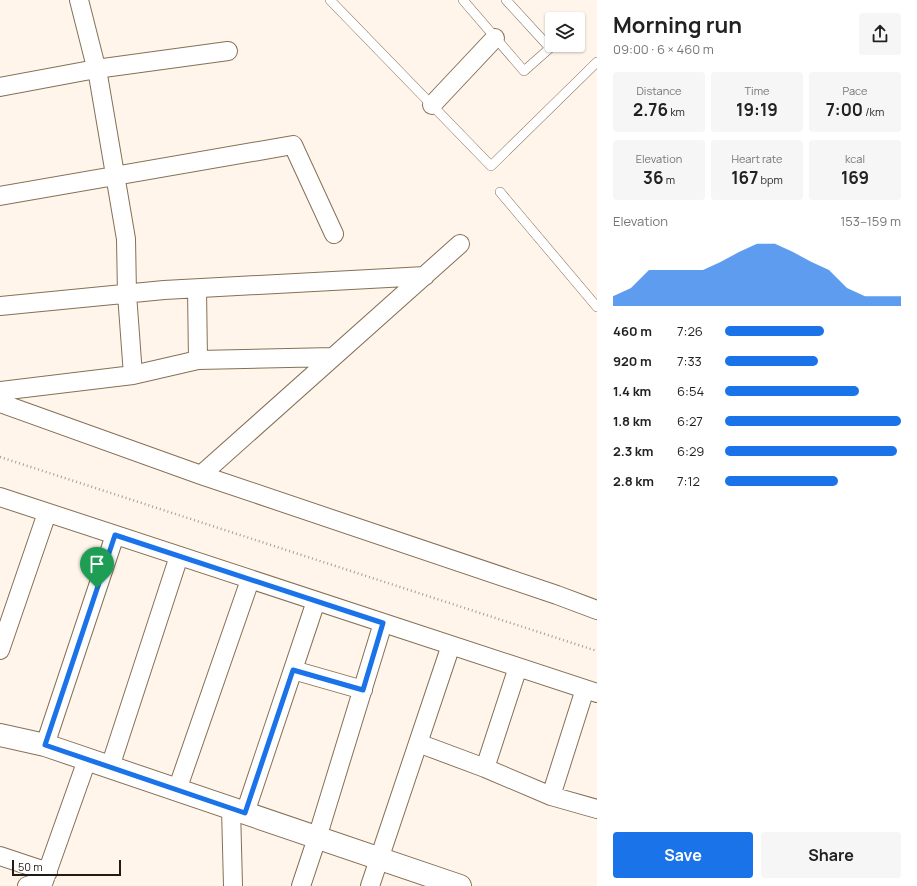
<!DOCTYPE html>
<html lang="en">
<head>
<meta charset="utf-8">
<style>
	body { margin:0; font-family:Manrope,sans-serif; background:#f6f6f6; color:#222; height:100vh; display:flex; flex-direction:column; font-size:15px; white-space:nowrap }
	* { box-sizing:border-box; margin:0 }
	p { font-size:13px; color:#767676 }
	.icon { flex:none; width:22px; height:22px; fill:none; stroke:currentColor; stroke-width:2; stroke-linecap:round; stroke-linejoin:round }
	.map { position:relative; flex:1; overflow:hidden }
	.details { display:flex; flex-direction:column; background:#fff; width:320px }
	.details>* { flex:none }
	.buttons { position:absolute; left:545px; top:12px; display:grid; gap:8px }
	.buttons a { display:grid; place-items:center; width:40px; height:40px; border-radius:4px; background:#fff; box-shadow:0 1px 3px #0004; font-size:20px }
	.scale { position:absolute; left:12px; bottom:10px; width:109px; box-sizing:border-box; padding-left:4px; border:2px solid #231b11; border-top:0; font-size:11px; line-height:14px; white-space:nowrap; color:#231b11; -webkit-text-stroke:3px #fff; paint-order:stroke }
	.pin { position:absolute; display:grid; place-items:center; width:34px; height:34px; color:#fff; margin:-41px -17px; border-radius:50% 50% 50% 0; rotate:-45deg; box-shadow:0 0 4px #0007 }
	.pin .icon { rotate:45deg }
	.round { display:grid; place-items:center; flex:none; width:42px; height:42px; border-radius:4px; background:#f6f6f6 }
	.overview { display:flex; align-items:center; justify-content:space-between; height:68px; padding:0 16px }
	h1 { font-size:22px; font-weight:700; line-height:30px }
	.figures { display:grid; grid-template-columns:repeat(3,1fr); gap:6px; height:68px; padding:4px 16px }
	.figures div { display:grid; align-content:center; border-radius:4px; background:#f6f6f6; text-align:center }
	.figures b { font-size:17px; font-weight:700 }
	.figures small { font-size:11px; font-weight:400 }
	.figures p { font-size:11px }
	.chart { height:112px; padding:8px 16px }
	.chart p { display:flex; justify-content:space-between }
	.chart svg { width:100%; height:72px; margin-top:4px; fill:#1a73e8; opacity:.7 }
	.primary-button { display:flex; gap:8px; margin-top:auto; padding:8px 16px }
	.primary-button a { flex:1; height:46px; border-radius:4px; background:#1a73e8; color:#fff; font-size:16px; font-weight:700; line-height:46px; text-align:center }
	.primary-button a+a { background:#f6f6f6; color:#222 }
	ul { padding:0 16px; list-style:none; font-size:13px }
	li { display:grid; grid-template-columns:64px 48px 1fr; align-items:center; height:30px }
	li i { height:10px; border-radius:5px; background:#1a73e8 }
	main { display:flex; flex:1; min-height:0 }
	.map>svg:first-child { display:block }
</style>
</head>
<body>
<main>
<div class="map">
<svg width="597" height="886" viewBox="0 0 597 886">
	<rect width="100%" height="100%" fill="#fff5ea"/>
	<g fill="none" stroke-linecap="round" stroke-linejoin="round">
		<!-- lane casing -->
		<g stroke="#857057" stroke-width="10">
			<path id="lane" d="M330 0 491 166 597 62
				M463 0 524 71 550 48 506 0
				M500 192 597 307"/>
		</g>
		<!-- street casing -->
		<g stroke="#857057" stroke-width="20">
			<path id="street" d="M79 0 98 75 126 239 127 294 133 375
				M0 87 96 69 228 51
				M432 105 495 38
				M0 196 293 145 334 234
				M197 289 198 360
				M0 306 164 290 425 276
				M0 391 133 375 198 360 333 357
				M0 403 201 475 557 595 597 610
				M201 475 460 244
				M0 497 597 693
				M0 650 47 513
				M293 670 363 690
				M418 743 485 768 551 796 597 809
				M45 745 115 535
				M110 767 179 556
				M485 768 518 667
				M177 790 250 580
				M551 796 585 689
				M231 808 233 886
				M245 813 316 601
				M0 856 48 872
				M27 886 44 881 87 760
				M301 886 317 838 383 623
				M370 886 451 645"/>
		</g>
		<!-- secondary casing -->
		<g stroke="#857057" stroke-width="24">
			<path id="secondary" d="M0 735 45 745 460 886"/>
		</g>
		<!-- path -->
		<path stroke="#a79e93" stroke-width="2.5" stroke-dasharray="1 3" stroke-linecap="butt" d="M0 457 597 651"/>
		<!-- lane -->
		<use href="#lane" stroke="#fff" stroke-width="9"/>
		<!-- street -->
		<use href="#street" stroke="#fff" stroke-width="18"/>
		<!-- secondary -->
		<use href="#secondary" stroke="#fff" stroke-width="22"/>
	</g>
	<g fill="none" stroke-linecap="round" stroke-linejoin="round">
		<!-- route casing -->
		<g stroke="#fff" stroke-width="8">
			<path id="route" d="M115 535 383 623 363 690 293 670 245 813 45 745Z"/>
		</g>
		<!-- route -->
		<use href="#route" stroke="#1a73e8" stroke-width="5"/>
	</g>
</svg>
<div class="buttons">
<a><svg class="icon" aria-label="layers" viewBox="0 0 24 24"><path d="M12 4l9 5-9 5-9-5zM3 14l9 5 9-5"/></svg></a>
</div>
<div class="scale">50 m</div>
<div class="pin" style="left:97px;top:588px;background:#1e9e55"><svg class="icon" aria-label="arrive" viewBox="0 0 24 24"><path d="M6 21V4h12l-3 4 3 4H6"/></svg></div>
</div>
<section class="details">
<div class="overview"><div><h1>Morning run</h1><p>09:00 · 6 × 460 m</p></div><a class="round"><svg class="icon" aria-label="share" viewBox="0 0 24 24"><path d="M12 15V3M7 8l5-5 5 5M5 13v7h14v-7"/></svg></a></div>
<div class="figures">
<div><p>Distance</p><b>2.76<small> km</small></b></div>
<div><p>Time</p><b>19:19</b></div>
<div><p>Pace</p><b>7:00<small> /km</small></b></div>
</div>
<div class="figures">
<div><p>Elevation</p><b>36<small> m</small></b></div>
<div><p>Heart rate</p><b>167<small> bpm</small></b></div>
<div><p>kcal</p><b>169</b></div>
</div>
<div class="chart"><p><span>Elevation</span>153–159 m</p>
<svg viewBox="0 0 160 44" preserveAspectRatio="none"><path d="M0 44V38L10 33L20 22L30 22L40 22L50 22L60 17L70 11L80 6L90 6L100 11L110 17L120 22L130 33L140 38L150 38L160 38V44z"/></svg>
</div>
<ul>
<li><b>460 m</b>7:26<i style="width:56%"></i></li>
<li><b>920 m</b>7:33<i style="width:53%"></i></li>
<li><b>1.4 km</b>6:54<i style="width:76%"></i></li>
<li><b>1.8 km</b>6:27<i style="width:100%"></i></li>
<li><b>2.3 km</b>6:29<i style="width:98%"></i></li>
<li><b>2.8 km</b>7:12<i style="width:64%"></i></li>
</ul>
<div class="primary-button"><a>Save</a><a>Share</a></div>
</section>
</main>
</body>
</html>
